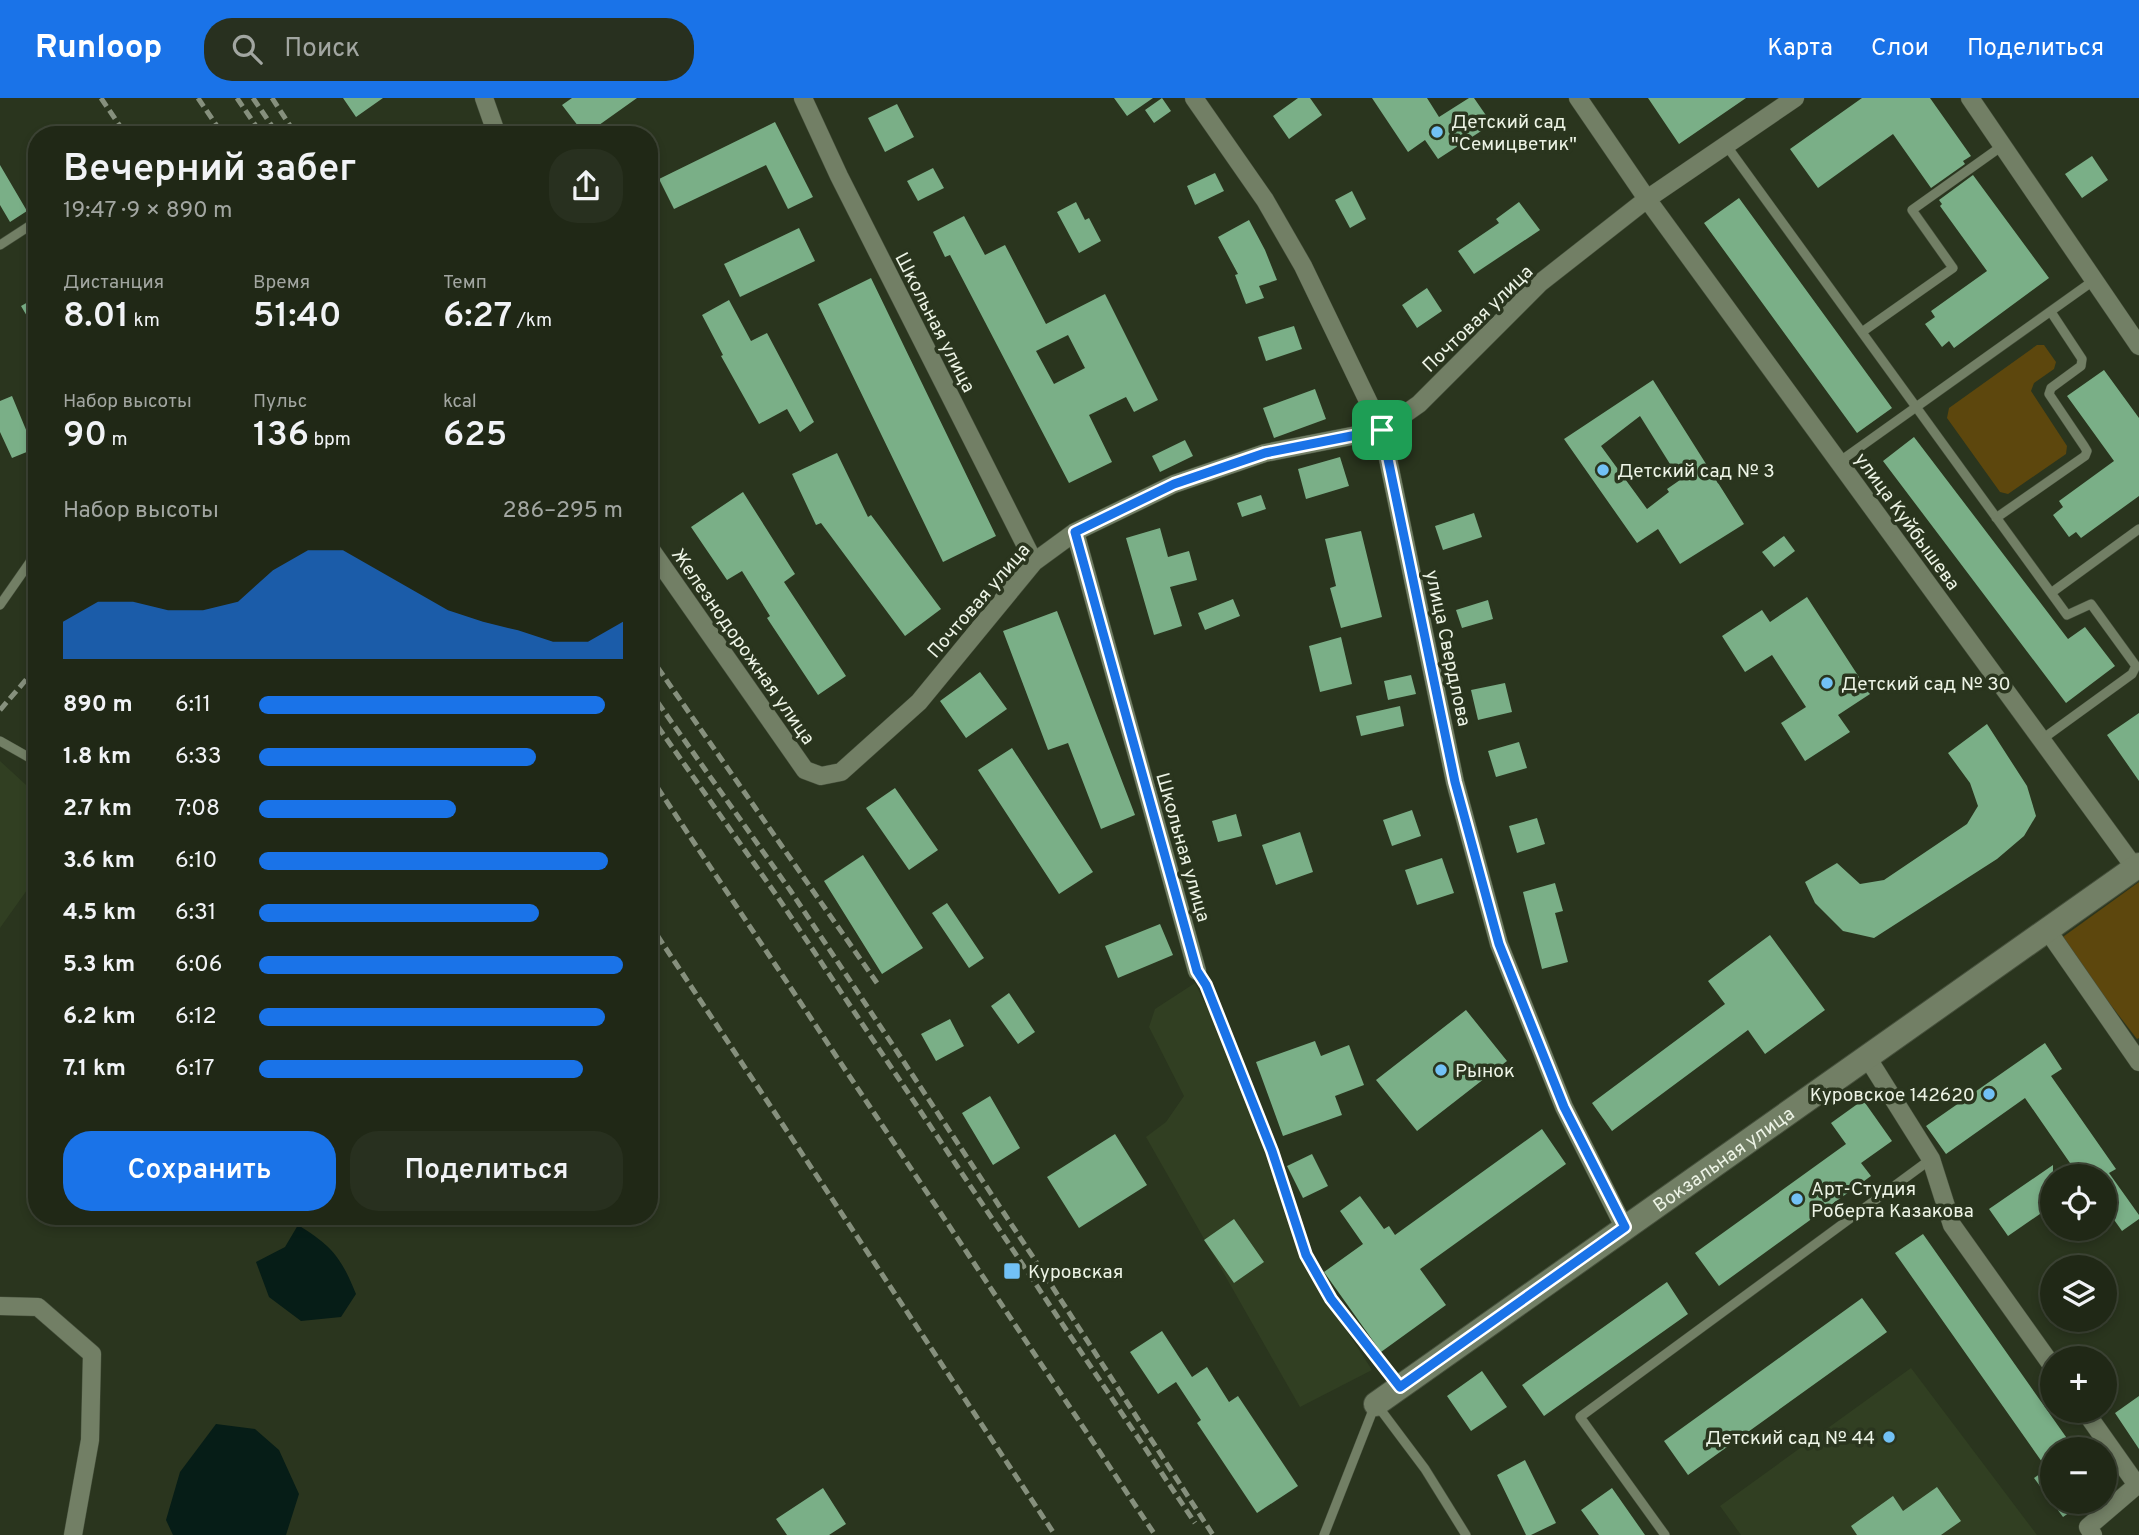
<!DOCTYPE html>
<html lang="ru">
<head>
<meta charset="utf-8">
<style>
	body { margin:0; font-family:Overpass,sans-serif; background:#28301f; color:#f1f3f6; height:100vh; display:flex; flex-direction:column; font-size:26px; white-space:nowrap }
	* { box-sizing:border-box; margin:0 }
	p { font-size:23px; color:#a2a6a1 }
	.icon { flex:none; width:38px; height:38px; fill:none; stroke:currentColor; stroke-width:2; stroke-linecap:round; stroke-linejoin:round }
	.map { position:relative; flex:1; overflow:hidden }
	.panel { position:absolute; left:28px; top:28px; width:630px; height:1099px; display:flex; flex-direction:column; background:#202816; border-radius:28px; box-shadow:0 4px 10px #0003,0 0 0 2px #3d4435 }
	.panel>* { flex:none }
	.tools { position:absolute; left:2040px; top:1066px; display:grid; gap:14px }
	.tools a { display:grid; place-items:center; width:77px; height:77px; border-radius:50%; background:#202816; box-shadow:0 4px 10px #0003,0 0 0 2px #3d4435; font-size:35px }
	.pin { position:absolute; display:grid; place-items:center; width:60px; height:60px; color:#fff; margin:-30px; border-radius:14px; box-shadow:0 4px 10px #0006 }
	.round { display:grid; place-items:center; flex:none; width:74px; height:74px; border-radius:28px; background:#28301f }
	.summary { display:flex; align-items:center; justify-content:space-between; height:119px; padding:0 35px }
	h1 { font-size:38px; font-weight:600; line-height:52px }
	.stats { display:grid; grid-template-columns:repeat(3,1fr); gap:10px; height:119px; padding:7px 35px }
	.stats div { display:grid; align-content:center }
	.stats b { font-size:35px; font-weight:600 }
	.stats small { font-size:19px; font-weight:400 }
	.stats p { font-size:19px }
	.chart { height:196px; padding:14px 35px }
	.chart p { display:flex; justify-content:space-between }
	.chart svg { width:100%; height:126px; margin-top:7px; fill:#1a73e8; opacity:.7 }
	.primary-button { display:flex; gap:14px; margin-top:auto; padding:14px 35px }
	.primary-button a { flex:1; height:80px; border-radius:28px; background:#1a73e8; color:#fff; font-size:28px; font-weight:600; line-height:80px; text-align:center }
	.primary-button a+a { background:#28301f; color:#f1f3f6 }
	ul { padding:0 35px; list-style:none; font-size:23px }
	li { display:grid; grid-template-columns:112px 84px 1fr; align-items:center; height:52px }
	li i { height:18px; border-radius:9px; background:#1a73e8 }
	header { display:flex; align-items:center; gap:42px; box-sizing:border-box; height:98px; padding:0 35px; background:#1a73e8; color:#fff }
	header strong { font-size:33px }
	nav { display:flex; gap:38px; margin-inline-start:auto; font-size:24px }
	.search { width:490px; height:63px; background:#28301f; display:flex; align-items:center; gap:18px; box-sizing:border-box; padding:0 24px; border-radius:28px; color:#a2a6a1; font-size:26px }
	.map>svg:first-child { display:block }
</style>
</head>
<body>
<header>
<strong>Runloop</strong>
<div class="search"><svg class="icon" aria-label="search" viewBox="0 0 24 24"><circle cx="10" cy="10" r="6"/><path d="M15 15l6 6"/></svg>Поиск</div>
<nav><a>Карта</a><a>Слои</a><a>Поделиться</a></nav>
</header>
<div class="map">
<svg width="2139" height="1437" viewBox="0 0 2139 1437">
	<rect width="100%" height="100%" fill="#2a351e"/>
	<!-- built -->
	<path fill="#313f22" d="M0 663 37 697V778L0 830Z
		M1195 885 1231 957 1286 1101 1302 1163 1372 1272 1300 1309 1146 1039 1166 1024 1184 998 1149 929 1155 911Z
		M1911 1270 2037 1437H1741L1720 1408Z"/>
	<!-- green -->
	<path fill="#5d470d" d="M2037 247H2044L2056 264 2054 271 2034 285 2031 293 2067 348 2066 356 2008 396 2000 394 1947 320 1949 310Z
		M2139 784V940L2137 941 2060 841Z"/>
	<!-- water -->
	<path fill="#061d17" d="M298 1127C332 1148 341 1159 356 1196L341 1219 301 1223 269 1199 256 1164 285 1149Z
		M216 1326 255 1331 279 1352 299 1396 286 1437H173L166 1422 180 1374Z"/>
	<!-- building -->
	<path fill="#7aaf87" fill-rule="evenodd" d="M343 0H383L356 19Z
		M572 0H637L585 37 562 7Z
		M1114 0H1153L1127 18Z
		M1162 0 1171 13 1154 25 1145 12Z
		M1298 0H1310L1322 17 1289 41 1273 18Z
		M1372 0H1427L1439 19 1469 0H1474L1492 26 1438 61 1425 42 1408 54Z
		M1648 0H1746L1679 46Z
		M1862 0H1930L1971 58 1963 63 1965 66 1931 90 1893 36 1818 90 1790 51Z
		M897 6 914 39 885 54 868 20Z
		M775 24 813 99 788 111 766 67 674 111 659 81Z
		M2092 58 2108 82 2082 100 2065 76Z
		M0 67 27 113 10 124 0 107Z
		M933 70 944 90 918 103 907 83Z
		M1215 75 1224 93 1195 107 1187 88Z
		M1973 77 2049 180 1954 250 1949 243 1942 249 1925 226 1935 219 1931 213 1987 173 1940 108 1942 106 1939 102Z
		M1352 93 1366 121 1350 130 1335 102Z
		M1739 100 1892 310 1857 335 1704 125Z
		M1076 104 1085 122 1089 120 1101 143 1079 155 1057 114Z
		M1519 104 1540 132 1474 176 1458 153 1499 125 1496 121Z
		M964 118 985 157 1005 147 1046 226 1105 196 1158 302 1134 314 1126 299 1089 317 1112 364 1069 385 950 157 945 159 933 134ZM1068 237 1085 270 1054 286 1036 253Z
		M1249 122 1265 152 1277 182 1259 188 1264 200 1246 206 1235 177 1238 176 1218 139Z
		M799 130 815 163 740 199 724 166Z
		M871 180 996 438 943 464 818 206Z
		M1427 190 1442 213 1417 230 1402 207Z
		M37 199V235L21 208Z
		M729 202 751 243 767 235 792 282 814 324 800 334 787 311 759 326 721 258 723 257 702 217Z
		M1294 228 1302 251 1266 263 1258 239Z
		M2104 272 2139 320V398L2081 440 2076 434 2069 439 2053 417 2063 409 2059 403 2114 363 2067 298Z
		M1653 282 1744 426 1680 466 1658 431 1637 445 1564 341ZM1640 318 1680 382 1667 391 1669 394 1647 411 1601 348Z
		M1315 291 1326 321 1274 340 1263 310Z
		M12 298 34 351 12 360 0 334V303Z
		M1914 339 2068 541 2085 529 2115 568 2066 605 1883 363Z
		M1185 342 1193 358 1160 374 1152 358Z
		M837 355 868 419 871 417 941 511 905 538 821 425 816 427 792 376Z
		M1340 359 1349 388 1306 401 1298 371Z
		M743 394 795 476 784 484 846 578 818 597 767 520 770 518 742 473 727 482 691 429Z
		M1261 397 1266 411 1242 419 1237 405Z
		M1474 415 1482 439 1443 452 1435 428Z
		M1160 430 1168 459 1189 453 1197 482 1170 489 1182 528 1154 537 1126 440Z
		M1361 433 1382 519 1341 530 1330 490 1336 488 1325 441Z
		M1784 438 1795 453 1774 469 1762 454Z
		M1807 499 1870 596 1838 617 1850 634 1805 663 1781 625 1806 609 1772 557 1745 574 1722 538 1762 512 1770 524Z
		M1233 501 1240 518 1205 532 1198 515Z
		M1488 502 1493 521 1462 530 1456 512Z
		M1057 513 1135 717 1101 731 1068 645 1048 652 1003 533Z
		M1341 539 1352 586 1320 594 1309 548Z
		M980 574 1007 611 966 640 940 603Z
		M1411 577 1416 596 1388 602 1384 583Z
		M1505 585 1512 614 1478 622 1471 592Z
		M1400 608 1404 628 1361 638 1356 618Z
		M2139 615V683L2107 637Z
		M1987 626 2027 688 2036 718 2024 738 1997 761 1874 840 1843 833 1815 805 1805 784 1837 765 1860 786 1884 782 1967 726 1978 708 1970 685 1948 655Z
		M1519 644 1527 670 1496 679 1488 653Z
		M1012 650 1093 774 1059 796 978 672Z
		M895 690 938 752 909 772 866 710Z
		M1412 712 1421 738 1392 748 1383 722Z
		M1236 716 1242 738 1218 744 1212 723Z
		M1537 720 1545 746 1517 755 1509 728Z
		M1300 734 1313 774 1276 787 1262 747Z
		M863 757 923 850 882 876 824 783Z
		M1442 760 1454 795 1417 807 1405 772Z
		M1555 785 1563 813 1555 815 1568 864 1542 871 1523 794Z
		M947 805 984 860 969 870 932 815Z
		M1160 826 1173 857 1118 880 1105 848Z
		M1770 837 1825 912 1765 956 1748 932 1612 1033 1592 1005 1725 906 1708 883Z
		M1009 895 1035 934 1018 946 991 908Z
		M1466 912 1507 963 1417 1033 1376 982Z
		M950 921 964 948 936 963 921 936Z
		M1315 943 1321 958 1349 947 1364 987 1335 998 1342 1017 1283 1038 1256 964Z
		M2045 945 2062 971 2051 978 2116 1071 2109 1075 2139 1117V1121L2122 1133 2105 1109V1078H2079L2025 1000 1946 1056 1926 1028Z
		M990 998 1020 1050 993 1067 962 1015Z
		M1863 1002 1892 1043 1861 1065 1871 1078 1719 1188 1695 1155 1846 1046 1831 1025Z
		M1542 1031 1566 1066 1420 1171 1446 1207 1381 1254 1324 1174 1363 1146 1340 1113 1360 1098 1384 1131 1389 1128 1395 1137Z
		M1115 1036 1147 1087 1079 1130 1047 1079Z
		M1312 1056 1328 1088 1303 1100 1287 1068Z
		M2053 1067V1107L2008 1138 1989 1111Z
		M1234 1121 1264 1164 1234 1185 1204 1142Z
		M1923 1136 2071 1346 2064 1351H2053V1404H2085L2063 1419 2034 1380 2047 1371 1895 1155Z
		M1667 1184 1688 1216 1544 1318 1522 1287Z
		M1862 1200 1887 1234 1688 1377 1664 1343Z
		M1162 1233 1192 1279 1207 1269 1229 1304 1238 1298 1298 1388 1257 1415 1197 1325 1201 1322 1176 1284 1158 1296 1130 1254Z
		M1482 1273 1507 1309 1471 1333 1447 1298Z
		M2139 1298V1351L2115 1315Z
		M1525 1362 1556 1425 1531 1437H1526L1497 1377Z
		M1937 1389 1961 1423 1941 1437H1857L1851 1428 1893 1398 1903 1413Z
		M823 1390 846 1426 829 1437H787L776 1421Z
		M1612 1390 1645 1437H1599L1581 1412Z"/>
	<g fill="none" stroke-linecap="round" stroke-linejoin="round">
		<!-- lane casing -->
		<g stroke="#46503c" stroke-width="10">
			<path id="lane" d="M1726 47 2051 495 2139 431
				M0 147 37 123
				M1862 234 1953 170 1912 112 2002 48
				M1839 364 2093 183
				M1996 420 2085 358 2087 353 2084 348 2049 296 2051 290 2081 268 2082 261 2051 214
				M0 507 30 464 37 444
				M2041 642 2132 576 2136 568 2091 506 2067 517 2051 495
				M0 643 37 664
				M1197 873 1206 887 1272 1053 1306 1157 1331 1201 1398 1287
				M1377 1307 1425 1371 1466 1437
				M1324 1437 1375 1307
				M1665 1437 1580 1319 1931 1061"/>
		</g>
		<!-- street casing -->
		<g stroke="#46503c" stroke-width="19">
			<path id="street" d="M484 0 497 37
				M803 0 839 78 1034 464
				M1194 0 1265 102 1303 168 1382 332 1455 684 1499 846 1564 1009 1624 1129
				M1578 0 1647 101 2135 770
				M1970 0 2139 248
				M1075 434 1197 873
				M649 449 805 672 821 678 841 674 919 604 1034 464 1075 434 1174 386 1265 355 1382 332 1419 306 1540 185 1647 101 1795 0
				M2048 833 2139 964
				M1867 959 1931 1061 1952 1127 2053 1269
				M0 1208 38 1209 92 1256 90 1342 73 1437
				M2084 1312 2137 1387 2088 1429 2093 1437"/>
		</g>
		<!-- secondary casing -->
		<g stroke="#46503c" stroke-width="26">
			<g id="secondary">
				<path id="s1" d="M1376 1306 2139 767"/>
			</g>
		</g>
		<!-- lane -->
		<use href="#lane" stroke="#727f65" stroke-width="9"/>
		<!-- street -->
		<use href="#street" stroke="#727f65" stroke-width="18"/>
		<!-- secondary -->
		<use href="#secondary" stroke="#727f65" stroke-width="24"/>
		<!-- rail -->
		<path stroke="#86907d" stroke-width="5" stroke-dasharray="10 5" stroke-linecap="butt" d="M101 0 126 37
			M198 0 223 37
			M237 0 262 37
			M253 0 278 37
			M272 0 296 37
			M649 557 877 885
			M649 592 790 792 1035 1162 1213 1437
			M0 612 37 569
			M649 616 777 798 1195 1425
			M649 677 1155 1437
			M649 825 1055 1437"/>
	</g>
	<g fill="none" stroke-linecap="round" stroke-linejoin="round">
		<!-- route casing -->
		<g stroke="#fff" stroke-width="14">
			<path id="route" d="M1382 332 1455 684 1499 846 1564 1009 1625 1129 1400 1289 1331 1201 1306 1157 1272 1053 1206 887 1197 873 1075 434 1174 386 1265 355Z"/>
		</g>
		<!-- route -->
		<use href="#route" stroke="#1a73e8" stroke-width="9"/>
	</g>
	<!-- markers -->
	<g fill="#72c1f5" stroke="#2a351e" stroke-width="2.5">
		<circle cx="1437" cy="34" r="7"/>
		<circle cx="1603" cy="372" r="7"/>
		<circle cx="1827" cy="585" r="7"/>
		<circle cx="1441" cy="972" r="7"/>
		<circle cx="1989" cy="996" r="7"/>
		<circle cx="1797" cy="1101" r="7"/>
		<rect x="1003" y="1164" width="18" height="18" rx="3.5"/>
		<circle cx="1889" cy="1339" r="7"/>
	</g>
	<g text-anchor="middle" stroke-width="7" stroke-linejoin="round" paint-order="stroke">
		<!-- poi labels -->
		<g font-size="19" fill="#ecf3e5" stroke="#2a351e" text-anchor="start">
			<text x="1451" y="30">Детский сад<tspan x="1451" dy="22">"Семицветик"</tspan></text>
			<text x="1617" y="379">Детский сад № 3</text>
			<text x="1841" y="592">Детский сад № 30</text>
			<text x="1455" y="979">Рынок</text>
			<text x="1975" y="1003" text-anchor="end">Куровское 142620</text>
			<text x="1811" y="1097">Арт-Студия<tspan x="1811" dy="22">Роберта Казакова</tspan></text>
			<text x="1028" y="1180">Куровская</text>
			<text x="1875" y="1346" text-anchor="end">Детский сад № 44</text>
		</g>
		<!-- street labels -->
		<g font-size="19" fill="#ecf3e5" stroke="#2a351e">
			<text transform="translate(1477 220) rotate(-44)" y="7">Почтовая улица</text>
			<text transform="translate(936 224) rotate(63)" y="7">Школьная улица</text>
			<text transform="translate(1908 423) rotate(54)" y="7">улица Куйбышева</text>
			<text transform="translate(978 502) rotate(-49)" y="7">Почтовая улица</text>
			<text transform="translate(744 548) rotate(55)" y="7">Железнодорожная улица</text>
			<text transform="translate(1449 550) rotate(78)" y="7">улица Свердлова</text>
			<text transform="translate(1184 749) rotate(74)" y="7">Школьная улица</text>
			<text dy="7" stroke="none"><textPath href="#s1" startOffset="425">Вокзальная улица</textPath></text>
		</g>
	</g>
</svg>
<div class="tools">
<a><svg class="icon" aria-label="locate" viewBox="0 0 24 24"><circle cx="12" cy="12" r="6"/><path d="M12 2v4M12 18v4M2 12h4M18 12h4"/></svg></a>
<a><svg class="icon" aria-label="layers" viewBox="0 0 24 24"><path d="M12 4l9 5-9 5-9-5zM3 14l9 5 9-5"/></svg></a>
<a>+</a>
<a>−</a>
</div>
<div class="pin" style="left:1382px;top:332px;background:#1e9e55"><svg class="icon" aria-label="arrive" viewBox="0 0 24 24"><path d="M6 21V4h12l-3 4 3 4H6"/></svg></div>
<section class="panel">
<div class="summary"><div><h1>Вечерний забег</h1><p>19:47 · 9 × 890 m</p></div><a class="round"><svg class="icon" aria-label="share" viewBox="0 0 24 24"><path d="M12 15V3M7 8l5-5 5 5M5 13v7h14v-7"/></svg></a></div>
<div class="stats">
<div><p>Дистанция</p><b>8.01<small> km</small></b></div>
<div><p>Время</p><b>51:40</b></div>
<div><p>Темп</p><b>6:27<small> /km</small></b></div>
</div>
<div class="stats">
<div><p>Набор высоты</p><b>90<small> m</small></b></div>
<div><p>Пульс</p><b>136<small> bpm</small></b></div>
<div><p>kcal</p><b>625</b></div>
</div>
<div class="chart"><p><span>Набор высоты</span>286–295 m</p>
<svg viewBox="0 0 160 44" preserveAspectRatio="none"><path d="M0 44V31L10 24L20 24L30 27L40 27L50 24L60 13L70 6L80 6L90 13L100 20L110 27L120 31L130 34L140 38L150 38L160 31V44z"/></svg>
</div>
<ul>
<li><b>890 m</b>6:11<i style="width:95%"></i></li>
<li><b>1.8 km</b>6:33<i style="width:76%"></i></li>
<li><b>2.7 km</b>7:08<i style="width:54%"></i></li>
<li><b>3.6 km</b>6:10<i style="width:96%"></i></li>
<li><b>4.5 km</b>6:31<i style="width:77%"></i></li>
<li><b>5.3 km</b>6:06<i style="width:100%"></i></li>
<li><b>6.2 km</b>6:12<i style="width:95%"></i></li>
<li><b>7.1 km</b>6:17<i style="width:89%"></i></li>
</ul>
<div class="primary-button"><a>Сохранить</a><a>Поделиться</a></div>
</section>
</div>
</body>
</html>
